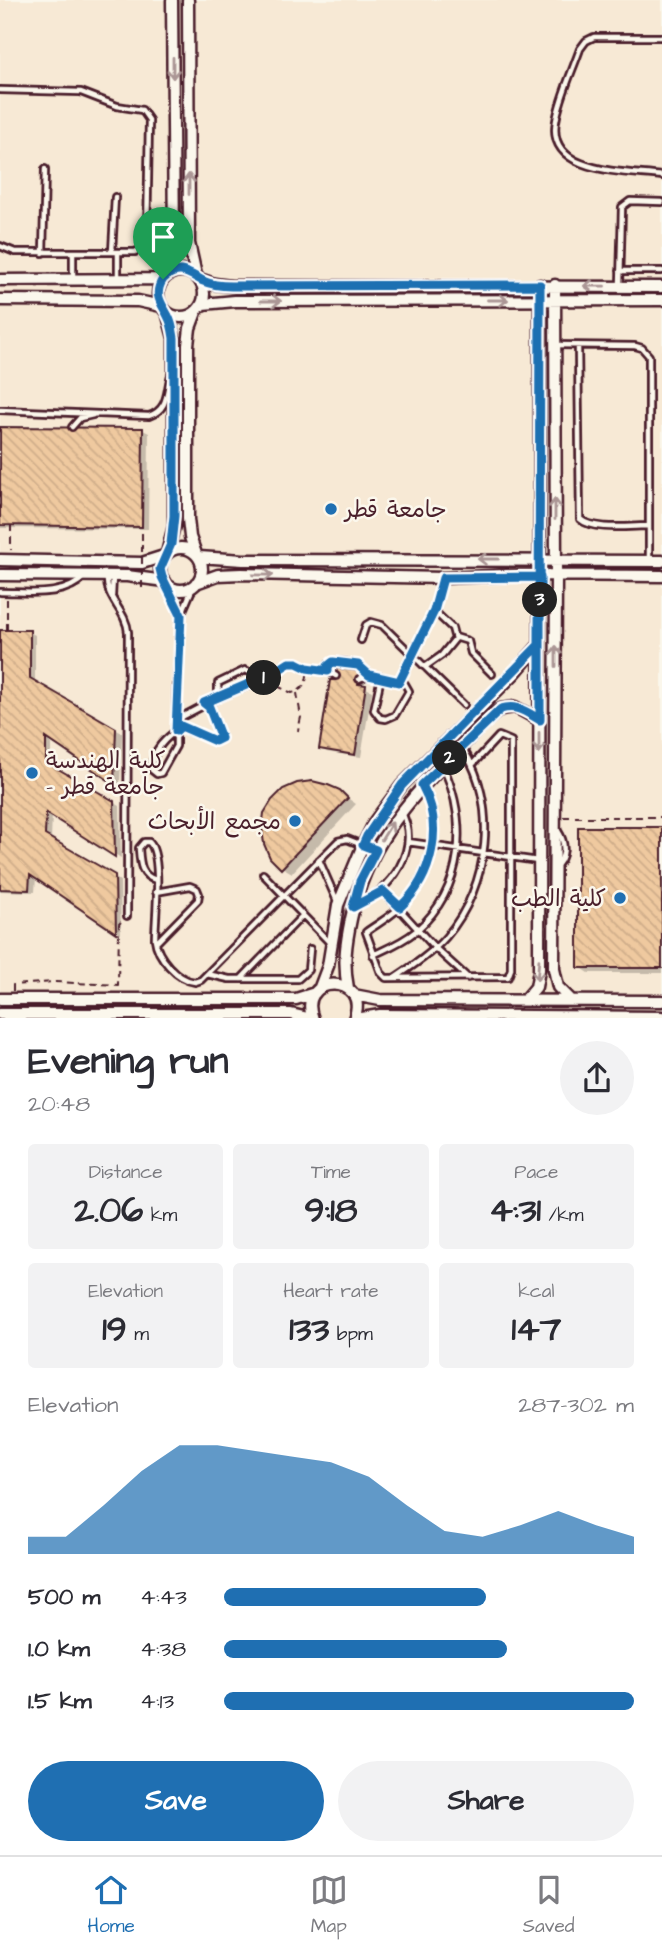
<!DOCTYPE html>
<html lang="en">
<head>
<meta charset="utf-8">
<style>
	body { margin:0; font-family:"Architects Daughter","Playpen Sans Arabic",sans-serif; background:#f2f2f3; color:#2b2b33; height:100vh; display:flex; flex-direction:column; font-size:26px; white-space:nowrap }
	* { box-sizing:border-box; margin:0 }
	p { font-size:23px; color:#7c7c81 }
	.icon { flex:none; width:38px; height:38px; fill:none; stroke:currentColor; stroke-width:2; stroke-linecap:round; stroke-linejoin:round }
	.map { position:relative; height:1018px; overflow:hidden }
	.panel { display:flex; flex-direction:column; background:#fff; flex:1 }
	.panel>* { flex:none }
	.pin { position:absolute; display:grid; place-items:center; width:60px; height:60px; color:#fff; margin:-72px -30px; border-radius:50% 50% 50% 0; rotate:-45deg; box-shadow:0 0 7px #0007 }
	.pin .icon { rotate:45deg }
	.km { position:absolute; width:35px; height:35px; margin:-18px; border-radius:50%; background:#222; color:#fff; font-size:19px; line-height:35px; text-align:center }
	.round { display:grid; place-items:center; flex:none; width:74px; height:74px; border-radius:37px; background:#f2f2f3 }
	.summary { display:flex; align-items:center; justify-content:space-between; height:119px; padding:0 28px }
	h1 { font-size:38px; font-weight:800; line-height:52px }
	.figures { display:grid; grid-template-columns:repeat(3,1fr); gap:10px; height:119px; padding:7px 28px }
	.figures div { display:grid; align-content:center; border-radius:7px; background:#f2f2f3; text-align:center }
	.figures b { font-size:35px; font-weight:800 }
	.figures small { font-size:19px; font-weight:400 }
	.figures p { font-size:19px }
	.chart { height:196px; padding:14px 28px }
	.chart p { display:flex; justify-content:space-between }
	.chart svg { width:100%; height:126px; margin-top:7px; fill:#1f6fb2; opacity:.7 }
	.primary-button { display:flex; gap:14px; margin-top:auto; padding:14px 28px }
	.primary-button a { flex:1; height:80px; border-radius:42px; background:#1f6fb2; color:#fff; font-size:28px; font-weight:800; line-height:80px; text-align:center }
	.primary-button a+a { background:#f2f2f3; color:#2b2b33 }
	ul { padding:0 28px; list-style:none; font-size:23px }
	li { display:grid; grid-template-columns:112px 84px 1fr; align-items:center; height:52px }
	li i { height:18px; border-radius:9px; background:#1f6fb2 }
	.dock { display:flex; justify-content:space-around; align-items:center; height:98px; border-top:2px solid #e1e1e2; background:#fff; font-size:19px; color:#7c7c81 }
	.dock a { display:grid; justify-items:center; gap:4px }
	.dock .active { color:#1f6fb2 }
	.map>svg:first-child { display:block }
</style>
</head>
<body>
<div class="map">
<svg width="662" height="1019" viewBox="0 0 662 1019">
	<defs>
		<pattern id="building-back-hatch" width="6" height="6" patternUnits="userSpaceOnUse" patternTransform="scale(1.75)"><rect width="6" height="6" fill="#efc99f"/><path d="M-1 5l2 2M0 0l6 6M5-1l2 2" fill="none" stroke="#ceac89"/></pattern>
	</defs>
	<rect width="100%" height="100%" fill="#fbf7ec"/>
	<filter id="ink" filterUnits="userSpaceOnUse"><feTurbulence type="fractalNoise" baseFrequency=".0143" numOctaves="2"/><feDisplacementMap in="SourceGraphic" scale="14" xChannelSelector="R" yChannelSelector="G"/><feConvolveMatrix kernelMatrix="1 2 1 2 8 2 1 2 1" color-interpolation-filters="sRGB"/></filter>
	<g filter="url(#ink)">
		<!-- built -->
		<path fill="#f7e9d5" d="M0 0H662V1018L0 1019Z"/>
		<!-- shadow -->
		<path fill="#0003" d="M0 428 143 430 149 433 148 529 0 528Z
			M0 632H29L35 635V683L122 733 120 785 51 740V767L120 806 121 858 52 814 51 840 120 881 121 934 36 877 35 892 0 891Z
			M359 673 365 677 364 687 372 691 361 757 327 752 321 749Z
			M339 792 356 804 292 873 282 867Z
			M662 829V973H589L580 967Z"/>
		<!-- building -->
		<path fill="url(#building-back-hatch)" stroke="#4a1f2b" stroke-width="2" d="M0 427 143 428 142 527 0 525Z
			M0 630H30V678L116 728 114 784 46 738V762L114 801 115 857 46 813 45 835 115 875 116 933 30 875 29 890 0 889Z
			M337 668 360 671 358 684 366 685 355 755 319 749 330 680H335Z
			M312 781 328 785 340 790 348 798 281 869 270 858 264 844 262 829 264 813 272 800 283 789 297 783Z
			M578 827H662V968H578Z"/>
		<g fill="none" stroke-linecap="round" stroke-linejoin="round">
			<!-- lane casing -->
			<g stroke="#4a1f2b" stroke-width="10">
				<path id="lane" d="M662 37H594L586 41 580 49C572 72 560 97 556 121 546 175 628 171 662 176
					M0 90 81 92 117 106 142 110 149 120 147 239 143 248 135 252H15L0 246
					M112 252 115 197
					M43 253 45 169
					M73 253V279
					M620 271H662
					M118 280V252
					M620 285 622 207 630 201 662 202
					M556 345 635 346 642 348 649 356V561
					M578 346 580 519C593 531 631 526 649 526
					M0 410 149 416C169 409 166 392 171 375
					M72 427 80 418 93 415
					M107 576C105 599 126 610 128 632L127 916
					M166 582 181 615
					M194 585 181 615 176 699V746L161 773 157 774 152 770C151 750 167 737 181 727L215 741 221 738 209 707 204 703
					M0 592C29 592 64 598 85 576
					M112 596 113 577
					M455 637 468 641 471 653 492 674
					M361 640 366 625 371 622 382 625 464 705
					M425 667 442 655 455 639 452 628 434 611
					M336 676 328 671 329 664C341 659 361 663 369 675L359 679
					M381 677 405 684 409 691 395 715 386 719 380 718 374 710Z
					M399 682 434 611 443 579
					M176 720 218 698V683L245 670 252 673 254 682 218 698
					M422 786C443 823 433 871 405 902 394 915 380 922 366 932L381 973 386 978 508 977 511 969V741L499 736 473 764
					M408 842 538 861
					M319 860 337 901
					M555 867C566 858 566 843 558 831
					M263 874 330 943
					M156 880C140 876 140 862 139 848L144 842H149C163 854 155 920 155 939 157 957 177 980 195 982L201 980 338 841 347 839 375 850
					M383 891 435 948 468 978
					M357 905C391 891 422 848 401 811
					M156 943 198 900 199 894 197 889 190 886 156 892
					M373 955C388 948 403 942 416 931 465 888 468 822 443 766
					M207 974 229 979H298L308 970 310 949
					M396 977C414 965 432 953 446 937 490 886 499 803 462 747
					M241 979 303 915"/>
			</g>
			<!-- street casing -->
			<g stroke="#4a1f2b" stroke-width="15">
				<path id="street" d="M188 0 189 243 196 275
					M158 294a23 23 0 1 1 46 0a23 23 0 1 1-46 0Z
					M166 276 174 247 172 0
					M200 279 215 284 231 286 662 287
					M0 280 163 279
					M555 285 556 577 554 969 558 987 571 1000
					M0 300 138 301 161 306
					M203 304 235 301 662 300
					M167 312 174 338V526L167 553
					M160 569a21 21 0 1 1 42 0a21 21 0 1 1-42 0Z
					M196 554 190 537 188 519V345L190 328 196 312
					M199 557 243 560 662 561
					M0 560 142 563 164 556
					M0 575 127 576 165 581
					M196 583 218 575 241 574 443 578 520 575 662 576
					M320 987 328 966 338 905 363 845 375 821 402 785 514 674 539 645
					M348 988C343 963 346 943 351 919 366 848 405 803 454 754 469 739 483 721 501 709L515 707 539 720
					M354 995 380 1000 662 1001
					M0 999H296L315 993
					M525 1000 536 987 539 970 540 285
					M0 1014H291L312 1019
					M313 1019C295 973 372 973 354 1019
					M356 1019 380 1015 662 1017"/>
			</g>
			<!-- path -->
			<path stroke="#4a1f2b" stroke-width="2" stroke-dasharray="7 5" stroke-linecap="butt" d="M11 525V550
				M7 599V630
				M272 675 277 686 292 693C305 690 308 680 307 669
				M261 679C272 674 281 662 294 663 300 663 313 669 323 670
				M297 693 301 717 298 731
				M563 817H662
				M13 991V985L55 982 118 985 119 924 122 921"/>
			<!-- lane -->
			<use href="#lane" stroke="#fbf7ec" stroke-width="4.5"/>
			<!-- street -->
			<use href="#street" stroke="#fbf7ec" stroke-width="10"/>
			<!-- path-bridge -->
			<path stroke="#4a1f2b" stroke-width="2" stroke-dasharray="7 5" stroke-linecap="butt" d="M142 588V527"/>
		</g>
		<!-- one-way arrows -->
		<defs><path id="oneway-shaft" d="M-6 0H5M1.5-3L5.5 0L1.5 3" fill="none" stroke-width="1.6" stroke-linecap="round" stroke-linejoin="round" transform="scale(1.75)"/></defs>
		<g stroke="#ab9695">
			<use href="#oneway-shaft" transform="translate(173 68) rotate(90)"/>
			<use href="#oneway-shaft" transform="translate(189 184) rotate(-90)"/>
			<use href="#oneway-shaft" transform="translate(594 286) rotate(-179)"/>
			<use href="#oneway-shaft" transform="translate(498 300)"/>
			<use href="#oneway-shaft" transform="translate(271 301)"/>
			<use href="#oneway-shaft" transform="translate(555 509) rotate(-90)"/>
			<use href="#oneway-shaft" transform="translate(488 559) rotate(180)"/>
			<use href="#oneway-shaft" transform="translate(263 575) rotate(1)"/>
			<use href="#oneway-shaft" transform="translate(556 656) rotate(-90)"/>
			<use href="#oneway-shaft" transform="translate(539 743) rotate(90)"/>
			<use href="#oneway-shaft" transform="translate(387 831) rotate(-58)"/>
			<use href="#oneway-shaft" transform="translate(538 970) rotate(95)"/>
		</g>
	</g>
	<g fill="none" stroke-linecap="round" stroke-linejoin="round" filter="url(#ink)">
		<!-- route casing -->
		<g stroke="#fff" stroke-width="14">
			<path id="route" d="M163 279C153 295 161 302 168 316 172 323 173 331 174 338V516L171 544 160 569 162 577 181 615 176 731 181 726 215 741 221 738 209 707 204 703 272 674 289 663H297L307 668 328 671V666L333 662 358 665 369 675 399 682 434 611 443 578 540 577V720C526 712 517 704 501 709L422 785C444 825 433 877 400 907L383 891 353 907 360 881 376 850 363 845 367 836 402 785 539 645 540 285 231 286C222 286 212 285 203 281 188 273 178 264 163 279"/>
		</g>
		<!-- route -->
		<use href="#route" stroke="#1f6fb2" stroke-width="9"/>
	</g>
	<!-- markers -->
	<g fill="#1f6fb2" stroke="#fbf7ec" stroke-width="2.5">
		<circle cx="331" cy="509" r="7"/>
		<circle cx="32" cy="773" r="7"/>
		<circle cx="295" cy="821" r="7"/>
		<circle cx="620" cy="898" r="7"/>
	</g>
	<g text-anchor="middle" stroke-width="5" stroke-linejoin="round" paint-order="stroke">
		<!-- poi labels -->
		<g font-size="23" fill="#4a1f2b" stroke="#fbf7ec" text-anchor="start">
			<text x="345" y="517">جامعة قطر</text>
			<text x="46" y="768">كلية الهندسة<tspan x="46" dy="26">- جامعة قطر</tspan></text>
			<text x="281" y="829" text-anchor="end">مجمع الأبحاث</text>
			<text x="606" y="906" text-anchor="end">كلية الطب</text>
		</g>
	</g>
</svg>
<div class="pin" style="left:163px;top:279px;background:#1e9e55"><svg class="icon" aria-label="arrive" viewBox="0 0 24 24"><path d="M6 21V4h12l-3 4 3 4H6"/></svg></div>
<b class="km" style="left:264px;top:678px">1</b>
<b class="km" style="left:450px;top:758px">2</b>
<b class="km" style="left:540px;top:600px">3</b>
</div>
<section class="panel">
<div class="summary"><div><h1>Evening run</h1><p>20:48</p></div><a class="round"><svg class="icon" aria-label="share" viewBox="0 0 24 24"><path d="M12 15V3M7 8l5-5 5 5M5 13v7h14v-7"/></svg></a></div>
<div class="figures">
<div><p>Distance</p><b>2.06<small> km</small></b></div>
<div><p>Time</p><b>9:18</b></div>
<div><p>Pace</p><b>4:31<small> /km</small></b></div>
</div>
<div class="figures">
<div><p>Elevation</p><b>19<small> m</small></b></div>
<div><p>Heart rate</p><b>133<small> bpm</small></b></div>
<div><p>kcal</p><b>147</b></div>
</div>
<div class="chart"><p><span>Elevation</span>287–302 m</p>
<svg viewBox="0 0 160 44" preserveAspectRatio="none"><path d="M0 44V38L10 38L20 27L30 15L40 6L50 6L60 8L70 10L80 12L90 17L100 27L110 36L120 38L130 34L140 29L150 34L160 38V44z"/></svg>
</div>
<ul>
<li><b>500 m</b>4:43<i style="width:64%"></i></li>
<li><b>1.0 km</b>4:38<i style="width:69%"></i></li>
<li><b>1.5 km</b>4:13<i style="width:100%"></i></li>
</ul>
<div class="primary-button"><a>Save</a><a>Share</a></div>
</section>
<nav class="dock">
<a class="active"><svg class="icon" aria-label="home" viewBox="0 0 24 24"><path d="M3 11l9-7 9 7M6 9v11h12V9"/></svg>Home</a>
<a><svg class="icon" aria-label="map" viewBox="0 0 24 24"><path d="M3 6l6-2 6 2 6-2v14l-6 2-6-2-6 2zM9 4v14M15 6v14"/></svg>Map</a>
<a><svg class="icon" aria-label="saved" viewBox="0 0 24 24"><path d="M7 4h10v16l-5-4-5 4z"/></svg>Saved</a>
</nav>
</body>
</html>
